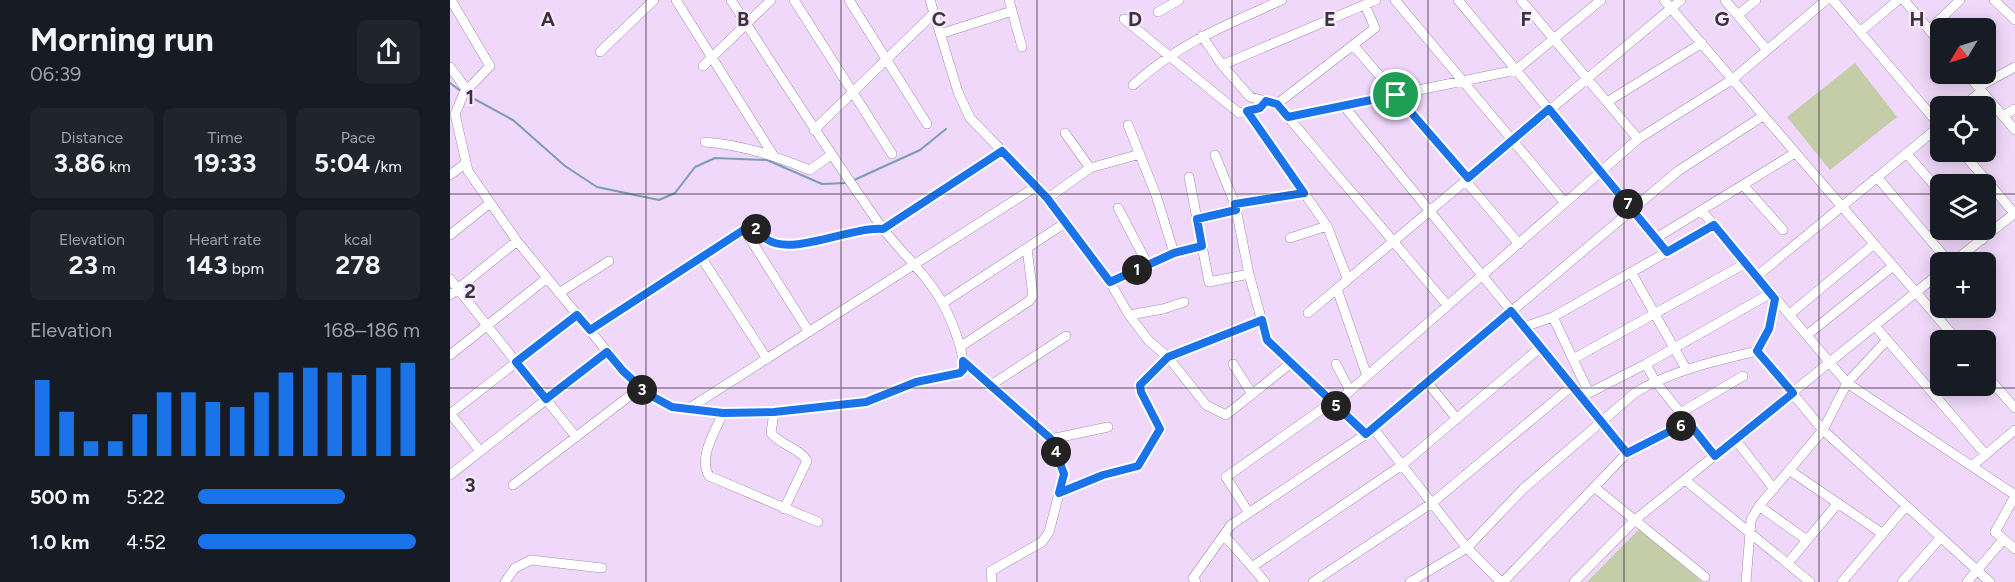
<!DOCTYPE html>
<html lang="en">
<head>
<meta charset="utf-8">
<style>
	body { margin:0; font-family:Figtree,sans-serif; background:#20242c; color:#f1f3f6; height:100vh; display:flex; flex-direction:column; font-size:22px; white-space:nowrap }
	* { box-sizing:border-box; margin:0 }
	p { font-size:20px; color:#9ea1a6 }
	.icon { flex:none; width:33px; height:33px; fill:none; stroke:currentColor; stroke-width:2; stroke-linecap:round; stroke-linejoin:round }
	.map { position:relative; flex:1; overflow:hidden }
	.drawer { display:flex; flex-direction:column; background:#171b24; width:450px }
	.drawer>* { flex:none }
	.needle { width:39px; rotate:232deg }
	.fabs { position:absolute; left:1480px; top:18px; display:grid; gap:12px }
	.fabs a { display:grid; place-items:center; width:66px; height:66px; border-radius:9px; background:#171b24; box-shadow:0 3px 15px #0003; font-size:30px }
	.pin { position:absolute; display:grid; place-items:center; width:51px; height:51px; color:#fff; margin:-26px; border:3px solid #fff; border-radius:50%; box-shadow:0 2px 6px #0007 }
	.km { position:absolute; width:30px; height:30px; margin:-15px; border-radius:50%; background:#222; color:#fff; font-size:16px; line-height:30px; text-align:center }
	.round { display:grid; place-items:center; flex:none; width:63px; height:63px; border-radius:9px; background:#20242c }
	.overview { display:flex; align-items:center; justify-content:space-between; height:102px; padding:0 30px }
	h1 { font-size:33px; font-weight:700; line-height:45px }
	.metrics { display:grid; grid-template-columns:repeat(3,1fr); gap:9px; height:102px; padding:6px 30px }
	.metrics div { display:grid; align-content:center; border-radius:9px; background:#20242c; text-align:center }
	.metrics b { font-size:26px; font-weight:700 }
	.metrics small { font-size:16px; font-weight:400 }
	.metrics p { font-size:16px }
	.chart { height:168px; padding:12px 30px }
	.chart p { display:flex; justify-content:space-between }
	.chart svg { width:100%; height:108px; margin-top:6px; stroke:#1a73e8; stroke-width:6 }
	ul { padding:0 30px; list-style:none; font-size:20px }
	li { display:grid; grid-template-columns:96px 72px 1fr; align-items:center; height:45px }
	li i { height:15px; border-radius:8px; background:#1a73e8 }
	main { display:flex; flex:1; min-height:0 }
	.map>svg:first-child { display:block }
</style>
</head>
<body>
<main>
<section class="drawer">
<div class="overview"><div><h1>Morning run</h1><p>06:39</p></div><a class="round"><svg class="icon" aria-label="share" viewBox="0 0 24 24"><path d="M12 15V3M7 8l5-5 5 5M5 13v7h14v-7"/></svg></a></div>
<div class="metrics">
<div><p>Distance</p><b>3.86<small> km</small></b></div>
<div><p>Time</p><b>19:33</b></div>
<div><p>Pace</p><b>5:04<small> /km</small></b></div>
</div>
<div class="metrics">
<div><p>Elevation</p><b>23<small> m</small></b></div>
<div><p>Heart rate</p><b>143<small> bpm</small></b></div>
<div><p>kcal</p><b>278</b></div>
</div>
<div class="chart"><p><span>Elevation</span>168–186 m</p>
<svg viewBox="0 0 160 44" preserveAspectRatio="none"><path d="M5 44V13M15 44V26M25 44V38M35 44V38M45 44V27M55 44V18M65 44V18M75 44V22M85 44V24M95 44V18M105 44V10M115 44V8M125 44V10M135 44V11M145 44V8M155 44V6"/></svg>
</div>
<ul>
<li><b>500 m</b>5:22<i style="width:66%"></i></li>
<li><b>1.0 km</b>4:52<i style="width:98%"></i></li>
</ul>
</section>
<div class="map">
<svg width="1565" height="582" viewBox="0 0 1565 582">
	<rect width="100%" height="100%" fill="#efd8f9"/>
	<!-- green -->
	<path fill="#c4cda7" d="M1405 63 1447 117 1380 170 1337 117Z
		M1190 528 1252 582H1137Z"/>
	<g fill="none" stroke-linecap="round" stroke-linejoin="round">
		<!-- stream -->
		<path stroke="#7d9cb4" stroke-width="2" d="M0 83 12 92
			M17 95 63 120 115 166 147 187 209 200 225 193 245 167 265 158 317 160 372 184 397 183
			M402 181 470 150 496 129"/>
		<!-- minor casing -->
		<g stroke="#a28dac" stroke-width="10">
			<path id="minor" d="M1 0 40 66 14 93 5 114 18 171 67 241 173 371 198 394 223 407 238 409 273 413 324 412 416 402 466 382 510 373C520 362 500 317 493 304 477 274 448 250 428 222 377 149 329 75 281 0
				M226 0 323 155
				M344 0 442 154
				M399 0 477 124
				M480 0 508 92 520 118 598 198 660 282 679 315 699 341 718 357 811 320
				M559 0 572 47
				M945 0 1115 203
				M1008 0 1217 252
				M1071 0 1188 139
				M1214 0 1507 340
				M1275 0 1317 50
				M1383 0 1491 127
				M1454 0 1491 44
				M1544 0 1565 20
				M708 12 729 0
				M1288 15 1306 0
				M674 19 789 113 810 108 816 101
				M1479 30 1510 0
				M1410 32 1448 0
				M490 34 562 11
				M752 36 772 65 800 97 827 104 998 306
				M903 45 1018 178
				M150 52 204 0
				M772 65 926 0
				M253 66 321 0
				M0 67 17 90
				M1517 74 1565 130
				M683 85C729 43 776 25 832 0
				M1528 87 1565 67
				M1157 102 1252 43
				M827 104 925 28 915 5
				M894 106 1177 453
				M1513 106 1532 91
				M797 111 877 226 898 280
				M1553 116 1565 109
				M838 117 1066 70 1151 0
				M678 125 706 195 724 253
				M364 130 484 13
				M615 133 640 168
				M255 142C293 145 325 156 360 170L381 155
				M1512 152 1565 214
				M1456 153 1491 193
				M765 155 785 204 799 274 817 340 916 434
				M0 175 16 163
				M739 177 759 282 799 274
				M1427 177 1499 262
				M1015 180 1069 244
				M1293 185 1333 230
				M598 198 640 168 690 154
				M785 204 854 193
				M668 208 698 265
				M1252 211 1397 383 1565 495
				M747 219 786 210
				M301 225C306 230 312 236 318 240 343 256 403 226 433 229L552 151
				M294 229 359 332
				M1523 230 1532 240
				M0 235 40 203
				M840 238 877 226
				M1206 238 1345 153
				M251 257 317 359
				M1503 262 1565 213
				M1181 272 1236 369
				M1307 276 1491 125
				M0 279 126 437
				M660 282 724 253 752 246
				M887 289 917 376
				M109 293 159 261
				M0 295 67 241
				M493 303 615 223
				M858 313 1231 0
				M1340 314 1423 245
				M679 315 713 309 734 302
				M1103 317 1139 393
				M1425 326 1536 455
				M1074 327 1103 317 1264 225
				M140 330 307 220
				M1357 335 1443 266
				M510 347 579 301 583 296 577 248
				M1307 351 1373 430 1540 582
				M0 355 97 278
				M1123 359 1296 263
				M513 361 601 439 614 474 599 532 592 542 541 571 542 582
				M783 364 802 394
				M886 364 900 391
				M1196 364 1205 381 1265 456
				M1536 375 1565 408
				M977 382 1007 419
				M541 385 616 336
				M1131 397 1196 364 1321 293
				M885 404 1188 139 1283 79 1376 0
				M238 409 587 186
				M324 412 321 433C330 445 350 448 357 461L334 509
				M0 413 30 451
				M273 413C265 432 248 457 259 476L368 522
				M1230 413 1293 376
				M0 414 127 315
				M923 428 1017 548 1051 582
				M601 439 658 427
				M1285 439 1324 489
				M1522 466 1565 430
				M1339 470 1433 534
				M0 475 157 352
				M1235 480 1360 582
				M63 485 190 388
				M1144 487 1255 577
				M609 493 653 475 688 466 710 429 691 392 690 385 718 357 756 405 776 415 841 363
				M1565 496 1545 532 1565 549
				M1309 506 1357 540
				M799 513 776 477 882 402
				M774 535 815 582
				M1338 563 1388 503
				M802 567 952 465 1091 347
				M55 582 65 568 81 560 152 568
				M746 582 743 578 781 525 916 434 1228 171 1313 116
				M863 582 982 503 1122 386
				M960 582 1017 548 1073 489 1186 392C1224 370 1265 361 1307 351L1319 329 1325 299
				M1053 582 1177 453 1238 422
				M1124 582 1185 520 1491 272
				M1296 582 1301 520 1309 506 1373 430 1397 383 1437 340
				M1392 582 1456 506
				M1452 582 1491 537
				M1517 582 1553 540"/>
		</g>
		<!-- minor -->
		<use href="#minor" stroke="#fff" stroke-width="9"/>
	</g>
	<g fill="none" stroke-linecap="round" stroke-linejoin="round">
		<!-- route casing -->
		<g stroke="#fff" stroke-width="12">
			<path id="route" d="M946 95 1018 178 1099 109 1217 252 1264 225 1325 299 1319 329 1307 351 1343 393 1265 456 1238 422 1177 453 1061 311 916 434 817 340 812 320 718 357 690 385 691 392 710 429 688 466 653 475 609 493 614 474 601 439 513 361V370L510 373 466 382 416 402 324 412 273 413 222 407 198 394 173 371 157 352 96 399 66 362 127 315 140 330 301 225C306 230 312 236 318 240 343 256 403 226 433 229L552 151 597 198 660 282 724 253 752 246 747 219 786 210 785 204 854 193 797 111 810 108 816 101 827 104 838 117Z"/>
		</g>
		<!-- route -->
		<use href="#route" stroke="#1a73e8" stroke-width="8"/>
	</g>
	<!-- grid -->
	<path fill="none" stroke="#3b323e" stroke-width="1.5" stroke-opacity="0.55" d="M196 0V582M391 0V582M587 0V582M782 0V582M978 0V582M1174 0V582M1369 0V582M0 194H1491M1536 194H1565M0 388H1565"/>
	<g font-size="20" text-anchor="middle" font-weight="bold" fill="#3b323e" stroke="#f7e9fd" stroke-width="4.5" stroke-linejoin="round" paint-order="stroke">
		<text x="98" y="26">A</text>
		<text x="293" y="26">B</text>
		<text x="489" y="26">C</text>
		<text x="685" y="26">D</text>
		<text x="880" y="26">E</text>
		<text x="1076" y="26">F</text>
		<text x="1272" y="26">G</text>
		<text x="1467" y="26">H</text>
		<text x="20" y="104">1</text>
		<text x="20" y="298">2</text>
		<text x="20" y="492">3</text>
	</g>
</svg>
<div class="fabs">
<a><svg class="needle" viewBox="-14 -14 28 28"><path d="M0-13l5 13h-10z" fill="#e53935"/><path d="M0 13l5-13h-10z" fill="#9ea1a6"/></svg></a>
<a><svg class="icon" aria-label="locate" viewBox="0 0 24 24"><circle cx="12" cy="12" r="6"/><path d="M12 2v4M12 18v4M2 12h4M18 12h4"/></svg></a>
<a><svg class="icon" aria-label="layers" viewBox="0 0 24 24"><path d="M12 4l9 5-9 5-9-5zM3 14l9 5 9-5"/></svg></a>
<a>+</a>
<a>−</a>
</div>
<div class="pin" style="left:946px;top:95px;background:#1e9e55"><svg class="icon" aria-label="arrive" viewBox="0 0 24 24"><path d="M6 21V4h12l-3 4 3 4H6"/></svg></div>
<b class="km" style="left:687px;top:270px">1</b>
<b class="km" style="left:306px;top:229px">2</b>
<b class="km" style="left:192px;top:390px">3</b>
<b class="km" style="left:606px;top:452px">4</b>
<b class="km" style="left:886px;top:406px">5</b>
<b class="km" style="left:1231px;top:426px">6</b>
<b class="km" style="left:1178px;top:204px">7</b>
</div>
</main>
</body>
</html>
